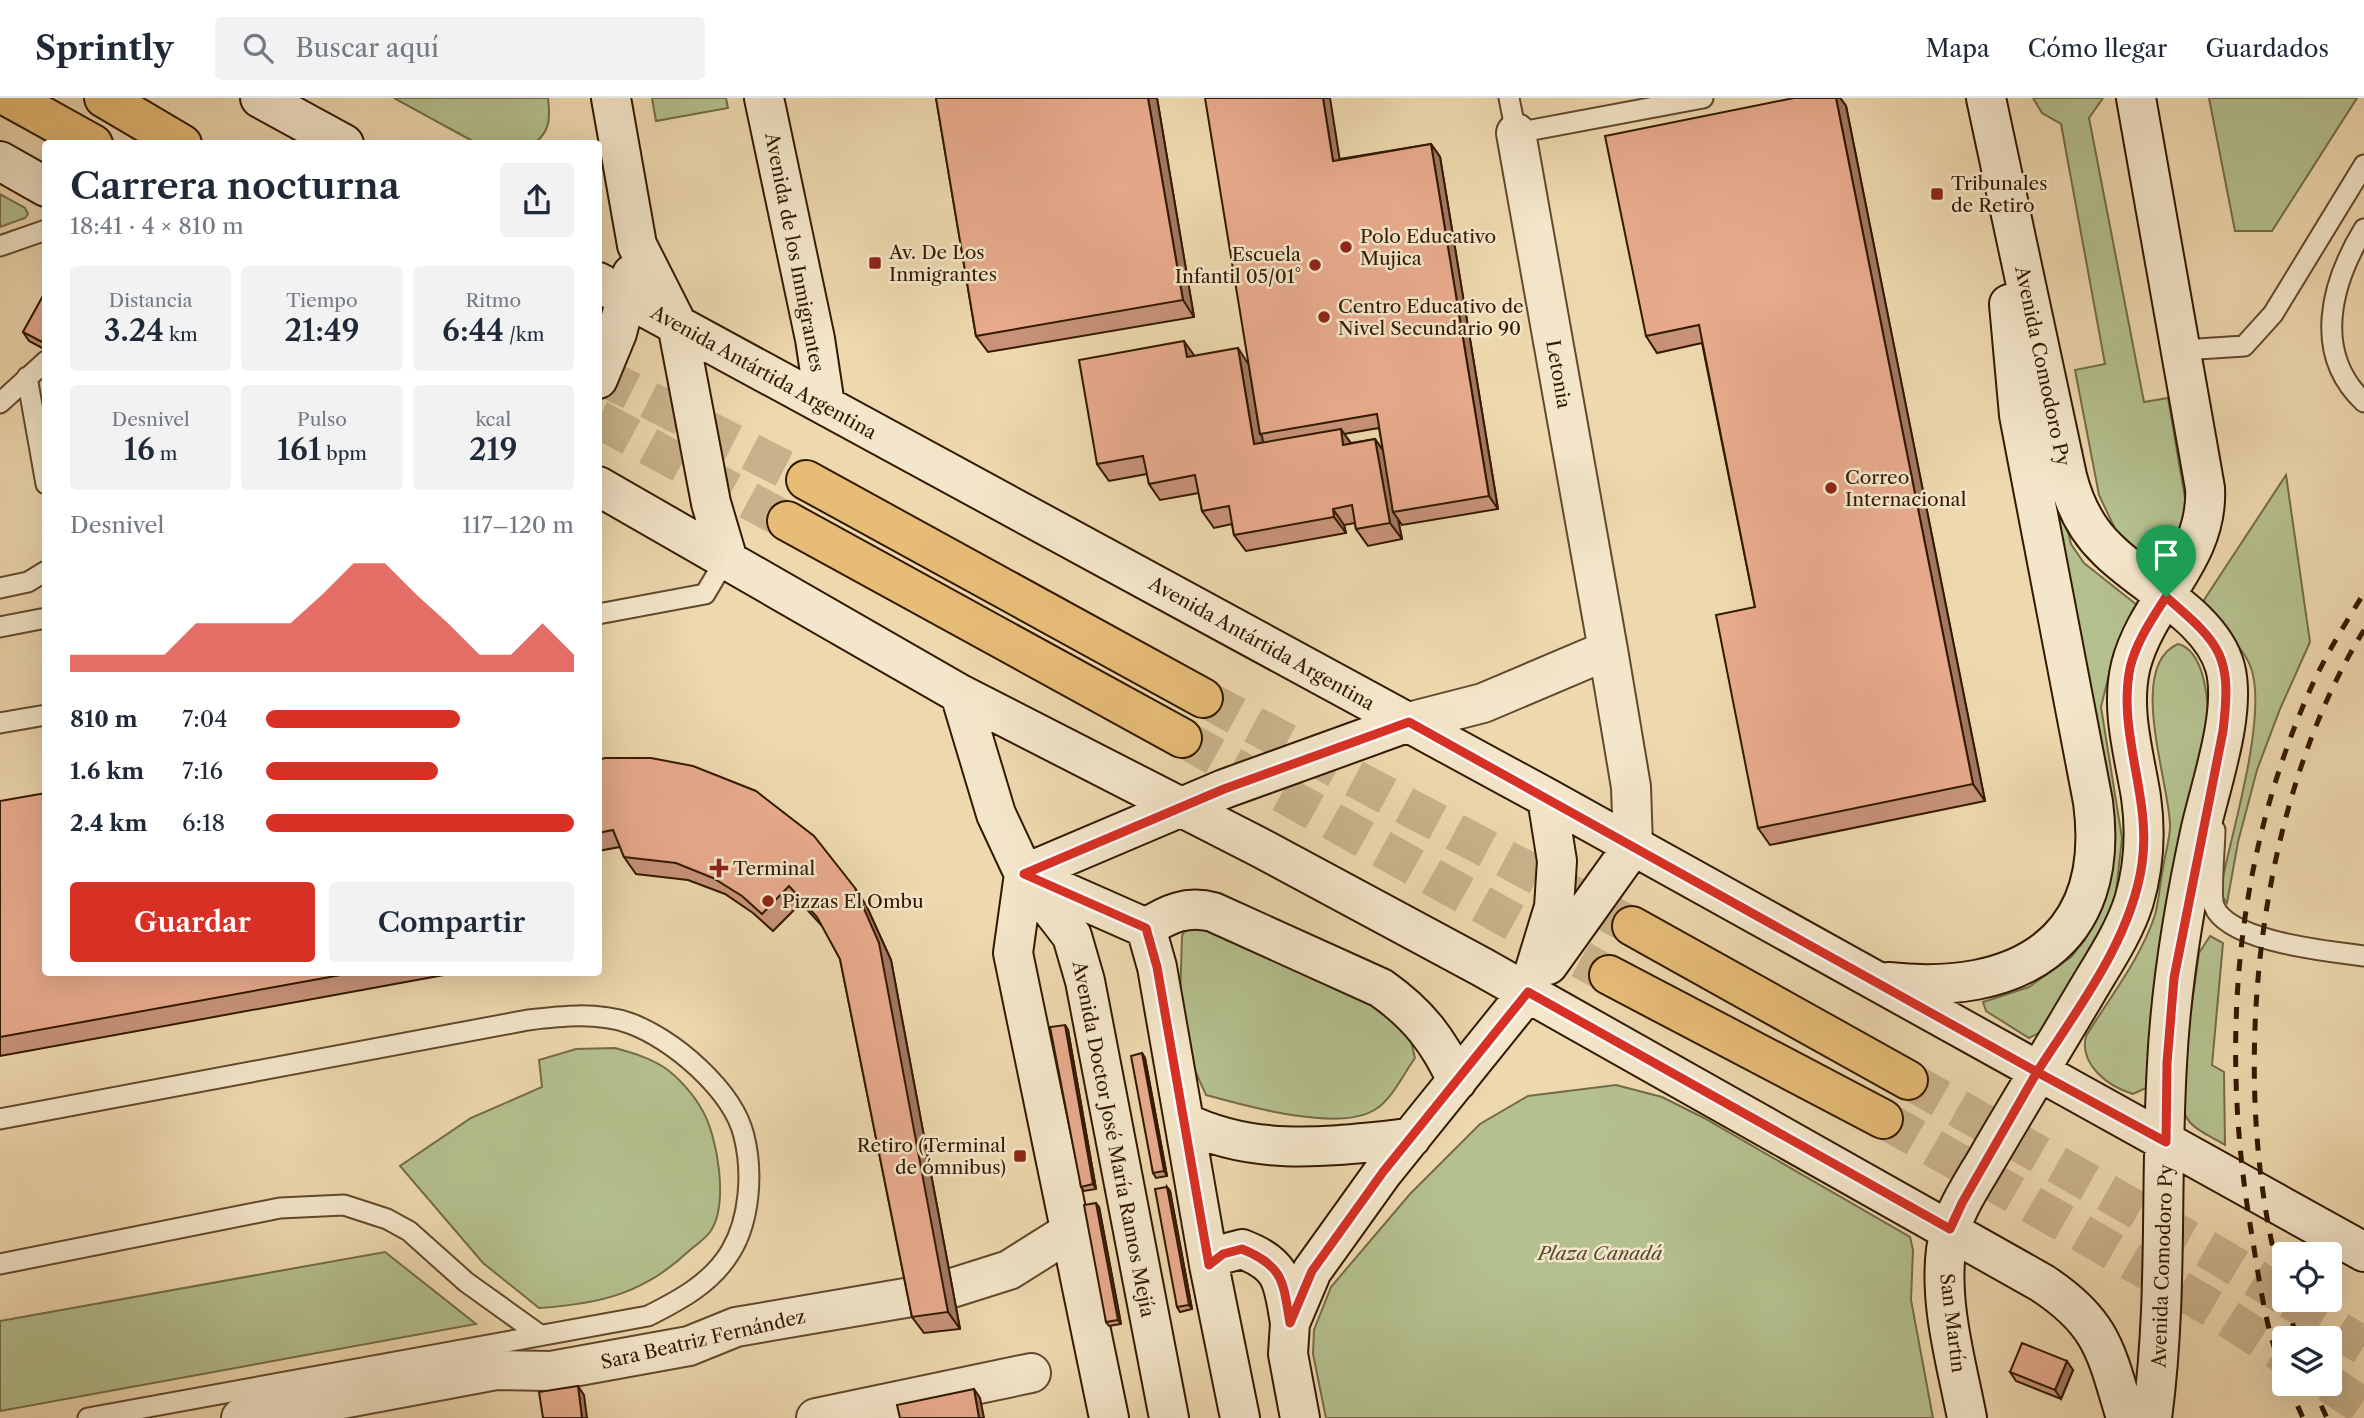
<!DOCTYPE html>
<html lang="es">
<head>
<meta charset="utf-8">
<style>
	body { margin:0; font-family:"Libre Caslon Text",serif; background:#f2f2f3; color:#1f2937; height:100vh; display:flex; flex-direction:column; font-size:26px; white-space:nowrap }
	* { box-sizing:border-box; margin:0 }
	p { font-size:23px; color:#747a83 }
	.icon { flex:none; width:38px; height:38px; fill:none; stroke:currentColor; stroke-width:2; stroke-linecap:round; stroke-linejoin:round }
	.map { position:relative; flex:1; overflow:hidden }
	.details { position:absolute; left:42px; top:42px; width:560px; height:836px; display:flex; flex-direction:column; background:#fff; border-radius:7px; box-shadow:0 7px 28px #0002 }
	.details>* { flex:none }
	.fabs { position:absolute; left:2272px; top:1144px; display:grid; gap:14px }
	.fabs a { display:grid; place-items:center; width:70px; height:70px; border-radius:7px; background:#fff; box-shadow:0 7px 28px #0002; font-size:35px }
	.pin { position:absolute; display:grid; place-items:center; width:60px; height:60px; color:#fff; margin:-72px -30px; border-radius:50% 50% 50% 0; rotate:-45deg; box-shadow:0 0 7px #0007 }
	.pin .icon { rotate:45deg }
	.round { display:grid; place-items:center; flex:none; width:74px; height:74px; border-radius:7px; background:#f2f2f3 }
	.headline { display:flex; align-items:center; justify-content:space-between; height:119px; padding:0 28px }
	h1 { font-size:38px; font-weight:600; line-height:52px }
	.figures { display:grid; grid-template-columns:repeat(3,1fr); gap:10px; height:119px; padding:7px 28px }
	.figures div { display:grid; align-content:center; border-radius:7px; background:#f2f2f3; text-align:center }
	.figures b { font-size:30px; font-weight:600 }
	.figures small { font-size:19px; font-weight:400 }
	.figures p { font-size:19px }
	.chart { height:196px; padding:14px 28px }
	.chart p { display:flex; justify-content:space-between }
	.chart svg { width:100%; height:126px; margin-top:7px; fill:#d93025; opacity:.7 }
	.cta { display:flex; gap:14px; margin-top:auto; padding:14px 28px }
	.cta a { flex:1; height:80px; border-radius:7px; background:#d93025; color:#fff; font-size:28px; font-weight:600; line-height:80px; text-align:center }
	.cta a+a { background:#f2f2f3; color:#1f2937 }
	ul { padding:0 28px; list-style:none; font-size:23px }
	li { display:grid; grid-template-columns:112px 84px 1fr; align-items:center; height:52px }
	li i { height:18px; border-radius:9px; background:#d93025 }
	header { display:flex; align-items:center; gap:42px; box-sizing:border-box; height:98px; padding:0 35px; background:#fff; border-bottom:2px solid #e0e1e3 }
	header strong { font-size:33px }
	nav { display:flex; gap:38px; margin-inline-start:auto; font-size:24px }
	.search { width:490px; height:63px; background:#f2f2f3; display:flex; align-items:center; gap:18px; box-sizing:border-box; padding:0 24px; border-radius:7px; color:#747a83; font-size:26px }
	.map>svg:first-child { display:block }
</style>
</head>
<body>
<header>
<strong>Sprintly</strong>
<div class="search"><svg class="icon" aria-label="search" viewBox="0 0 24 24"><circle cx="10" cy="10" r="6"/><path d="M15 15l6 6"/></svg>Buscar aquí</div>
<nav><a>Mapa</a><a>Cómo llegar</a><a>Guardados</a></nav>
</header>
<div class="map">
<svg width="2364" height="1320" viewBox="0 0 2364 1320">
	<rect width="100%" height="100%" fill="#eed8ae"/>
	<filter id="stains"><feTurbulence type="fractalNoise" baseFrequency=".00286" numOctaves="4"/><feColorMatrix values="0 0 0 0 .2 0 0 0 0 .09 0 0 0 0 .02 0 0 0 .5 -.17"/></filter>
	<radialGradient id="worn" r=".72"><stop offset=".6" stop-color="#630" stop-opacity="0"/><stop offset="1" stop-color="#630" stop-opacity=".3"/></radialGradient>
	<!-- green -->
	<path fill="#b4c08e" stroke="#746c47" stroke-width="2" d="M394 0H548C550 19 551 32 535 45H476Z
		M652 0H726L728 10 656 23Z
		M2033 0H2103L2089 20 2144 304 2168 300 2187 412 2177 449 2161 458 2139 457 2117 435 2099 397 2075 272 2105 266 2061 26 2042 15Z
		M2209 0H2357L2272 133H2235Z
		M0 96 25 110 28 116 25 120 0 129Z
		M2043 329 2071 446 2084 465 2137 507 2130 527 2115 552 2101 609 2122 740 2115 803 2098 840 2041 934 2029 940 1986 913 1983 904 2029 889 2071 859 2084 843 2098 817 2105 788 2092 642Z
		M2286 377 2310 544 2280 611 2257 672 2238 744 2227 805 2222 798 2223 779C2234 727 2264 627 2253 577 2247 546 2211 528 2204 502Z
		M2178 546C2202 552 2207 593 2208 614L2148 989 2133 996C2107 988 2079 966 2086 938 2110 899 2141 860 2155 817 2159 802 2160 785 2163 770 2165 756 2170 741 2170 728 2170 686 2126 568 2178 546Z
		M1197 823 1382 912 1409 935 1415 960C1404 975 1392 1001 1376 1011 1340 1035 1246 1008 1206 997L1179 937 1182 838 1187 827Z
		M2210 838 2223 845 2212 967 2224 974 2225 1047C2198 1031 2185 1030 2179 998L2199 855Z
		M615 950C633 955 650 960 665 970 678 979 693 996 701 1010 718 1037 729 1107 710 1134 705 1141 697 1146 690 1152 645 1195 601 1206 539 1210L483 1165 400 1068 471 1020 542 989 539 962 576 951Z
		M1616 987 1662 999 1704 1020 1910 1139 1913 1152 1911 1202 1933 1320H1326L1313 1256 1314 1232 1331 1189 1410 1096 1480 1026 1528 998Z
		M385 1154 476 1226 0 1313V1223Z"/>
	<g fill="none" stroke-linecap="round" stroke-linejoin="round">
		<!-- highway-tunnel -->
		<path stroke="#c9b28b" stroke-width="38" stroke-dasharray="38 19" stroke-linecap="butt" d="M598 276 806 382
			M598 321 787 423
			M1203 600 1632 828
			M1182 640 1609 877
			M1908 982 2220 1159 2284 1198
			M1883 1021 2215 1212 2284 1257
			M2290 1202 2364 1248
			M2329 1286 2364 1309"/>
		<!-- lane casing -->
		<g stroke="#62492c" stroke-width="23">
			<path id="lane" d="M1509 0 1516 35 1703 0
				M2364 131C2331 185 2312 255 2364 304
				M0 148 46 132
				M2183 252 2244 248 2273 216 2364 67
				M27 279 46 386
				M0 305 46 263
				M0 490 28 484 46 473
				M598 516 705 496 727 459
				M0 529 46 520
				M0 625 46 617
				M2215 732C2215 747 2210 797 2214 808 2228 844 2329 853 2364 858
				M0 1021 528 922C561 918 597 914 629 925 672 940 733 992 744 1038 753 1074 750 1121 731 1153 712 1185 680 1202 648 1218L88 1320
				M0 1166 280 1110 344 1107 387 1121 409 1133 466 1184 540 1237"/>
		</g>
		<!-- street casing -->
		<g stroke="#62492c" stroke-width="42">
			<path id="street" d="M1516 35 1608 552
				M1409 624 1483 605 1608 552 1631 689 1633 748
				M952 1190 1009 1172 1071 1133
				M241 1320 496 1272 551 1273 689 1248 736 1229 917 1198
				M816 1320 1031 1275"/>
		</g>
		<!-- secondary casing -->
		<g stroke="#331900" stroke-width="42">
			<path id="secondary" d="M260 0 344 46
				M611 0 637 147 677 226 711 405 727 459
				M764 0 815 241 825 307
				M1986 0 2067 378C2074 406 2086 431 2107 451 2142 487 2211 518 2225 569 2237 613 2211 686 2201 730 2184 808 2171 886 2167 966 2160 1085 2168 1201 2152 1320
				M0 63 46 89
				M598 184 1547 700 2364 1154
				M598 281 617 235 632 176
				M598 388 960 596 1259 749 1482 869 2042 1185C2103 1225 2106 1254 2126 1320
				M960 596 996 716 1024 776 1072 838 1085 883 1169 1320
				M1024 776 1013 855 1109 1320
				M1024 776 1224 691 1409 624
				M1026 777 1146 830 1157 869 1209 1167 1240 1320
				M1146 830C1168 816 1187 807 1213 814L1381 890C1418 916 1439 943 1457 983
				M1548 867 1633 748
				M1888 884C2016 898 2112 846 2093 704L2019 317 2009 206
				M1184 1024C1257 1060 1332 1048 1411 1040
				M1209 1167 1223 1156 1242 1151C1284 1167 1283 1184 1290 1225
				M1300 1320 1288 1256 1290 1225 1312 1173 1383 1074 1528 894 1554 809 1557 763 1547 700
				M1967 1320C1957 1267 1939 1207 1946 1152 1950 1118 1970 1090 1987 1061 2020 1004 2054 949 2087 893 2104 864 2124 835 2134 803 2144 769 2146 734 2141 699 2134 655 2120 611 2131 567 2148 502 2209 461 2205 390L2136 0"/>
		</g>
		<!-- highway casing -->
		<g stroke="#331900" stroke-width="42">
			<path id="highway" d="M10 0 93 46
				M104 0 182 46
				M806 382 1203 600
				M787 423 1182 640
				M1632 828 1908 982
				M1609 877 1883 1021"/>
		</g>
		<!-- lane -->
		<use href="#lane" stroke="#f4e6ca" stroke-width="19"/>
		<!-- street -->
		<use href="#street" stroke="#f4e6ca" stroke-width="38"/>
		<!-- secondary -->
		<use href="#secondary" stroke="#f4e6ca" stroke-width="38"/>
		<!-- highway -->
		<use href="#highway" stroke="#e7bc77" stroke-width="38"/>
		<!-- rail -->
		<path stroke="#331900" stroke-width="5" stroke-dasharray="12 12" stroke-linecap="butt" d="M2284 1194C2226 993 2253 711 2364 532
			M2286 1202 2297 1241
			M2284 1276C2265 1232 2259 1179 2251 1132 2220 949 2234 763 2310 592 2325 558 2345 526 2364 495
			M2288 1286 2303 1320
			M2311 1286 2327 1320"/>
	</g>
	<!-- wall -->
	<path fill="#c89379" stroke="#331900" stroke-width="2" fill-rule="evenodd" d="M936 0H1157L1194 219 988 254 976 238Z
		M1794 0H1840L1846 8 1985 703 1770 747 1758 730 1755 509 1702 245 1657 255 1646 238Z
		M1431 46 1440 59 1498 411 1402 427 1398 421 1402 441 1368 448 1356 431 1355 425 1344 427 1346 435 1246 453 1234 437 1232 426 1214 430 1202 413 1199 395 1160 402 1149 386 1147 376 1109 383 1097 366 1195 258 1249 267 1340 61ZM1379 330 1383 352 1375 341 1351 345 1344 336Z
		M46 194V252L29 243 23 234Z
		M598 662 866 807 891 862 960 1231 924 1235 912 1219 840 861 823 829 801 805 773 833 753 815 725 796 688 782 636 776 624 759 620 749 598 753Z
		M0 703 46 875H455L0 958Z
		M1065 927 1068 932 1096 1091 1084 1093 1081 1089Z
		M1142 955 1145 960 1167 1078 1156 1080 1153 1075Z
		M1167 1089 1170 1093 1192 1211 1180 1214 1177 1209Z
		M1099 1109 1121 1226 1109 1228 1106 1224Z
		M2073 1272 2061 1301 2016 1283 2010 1274Z"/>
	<!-- shaded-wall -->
	<path fill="#a27863" stroke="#331900" stroke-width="2" d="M1148 0H1157L1194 219 1183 202Z
		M1323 0H1330L1342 76 1333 63Z
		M1836 0H1840L1846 8 1985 703 1973 686Z
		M1431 46 1440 59 1498 411 1489 398Z
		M1184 243 1196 260 1187 259Z
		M1238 250 1249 267 1260 336 1262 338 1266 363 1254 346Z
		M1341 331 1352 347H1343Z
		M1375 341 1387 358 1393 414 1398 421 1402 441 1390 425Z
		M1333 411 1344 427 1346 435 1334 419Z
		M855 790 866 807 891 862 960 1231 948 1214Z
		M1065 927 1068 932 1096 1091 1093 1086Z
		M1142 955 1145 960 1167 1078 1164 1073Z
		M1167 1089 1170 1093 1192 1211 1189 1207Z
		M1096 1105 1099 1109 1121 1226 1118 1222Z
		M2067 1263 2073 1272 2061 1301 2055 1292Z
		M578 1288 584 1297 587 1320H582Z
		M974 1291 980 1300 984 1320H979Z"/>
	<!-- building -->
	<path fill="#e8ab8d" stroke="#331900" stroke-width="2" d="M936 0H1148L1183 202 976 238Z
		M1205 0H1323L1333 63 1431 46 1489 398 1393 414 1377 316 1260 336Z
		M1794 0H1836L1973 686 1758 730 1716 517 1755 509 1699 227 1646 238 1605 38Z
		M45 194H46V246L23 234Z
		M1184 243 1187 259 1238 250 1254 346 1341 331 1343 347 1375 341 1390 425 1356 431 1352 407 1333 411 1334 419 1234 437 1229 408 1202 413 1195 377 1149 386 1143 358 1097 366 1079 262Z
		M605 660H651L693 668 756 693 814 738 855 790 879 845 948 1214 912 1219 840 861 817 819 789 788 762 816 742 798 713 780 676 765 624 759 613 732 598 735V662Z
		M46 695V875H352L0 939V703Z
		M1065 927 1093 1086 1081 1089 1050 929Z
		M1142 955 1164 1073 1153 1075 1131 958Z
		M1167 1089 1189 1207 1177 1209 1155 1091Z
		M1096 1105 1118 1222 1106 1224 1084 1107Z
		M2022 1245 2067 1263 2055 1292 2010 1274Z
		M578 1288 582 1320H543L539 1294Z
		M974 1291 979 1320H900L897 1307Z"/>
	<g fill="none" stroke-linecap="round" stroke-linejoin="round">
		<!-- route casing -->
		<g stroke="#fff" stroke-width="14">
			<path id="route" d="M2166 499C2152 521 2136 544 2130 570 2117 636 2152 700 2142 766 2131 842 2078 910 2037 974L1409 624 1224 691 1024 776 1146 830 1157 869 1209 1167 1223 1156 1242 1151C1284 1168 1283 1184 1290 1225L1312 1173 1383 1074 1528 894 1950 1131 1962 1105 2037 974 2166 1044 2167 965 2174 880 2223 633C2232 558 2222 547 2166 499"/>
		</g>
		<!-- route -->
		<use href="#route" stroke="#d93025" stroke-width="9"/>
	</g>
	<!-- markers -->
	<g fill="#8f2418" stroke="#f4e6ca" stroke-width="2.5">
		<rect x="1930" y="89" width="14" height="14" rx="3.5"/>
		<circle cx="1346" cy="149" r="7"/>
		<rect x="868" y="158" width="14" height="14" rx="3.5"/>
		<circle cx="1315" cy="167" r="7"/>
		<circle cx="1324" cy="219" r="7"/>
		<circle cx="1831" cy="390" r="7"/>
		<path d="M715.5 759.5h7v7h7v7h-7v7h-7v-7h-7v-7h7z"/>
		<circle cx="768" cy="803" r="7"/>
		<rect x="1013" y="1051" width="14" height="14" rx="3.5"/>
	</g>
	<g text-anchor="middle" stroke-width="5" stroke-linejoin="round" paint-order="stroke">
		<!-- poi labels -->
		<g font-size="19" fill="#331900" stroke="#f4e6ca" text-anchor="start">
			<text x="1951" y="92">Tribunales<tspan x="1951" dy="22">de Retiro</tspan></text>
			<text x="1360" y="145">Polo Educativo<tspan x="1360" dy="22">Mujica</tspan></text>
			<text x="889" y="161">Av. De Los<tspan x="889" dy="22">Inmigrantes</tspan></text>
			<text x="1301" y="163" text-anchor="end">Escuela<tspan x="1301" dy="22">Infantil 05/01°</tspan></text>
			<text x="1338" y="215">Centro Educativo de<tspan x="1338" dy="22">Nivel Secundario 90</tspan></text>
			<text x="1845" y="386">Correo<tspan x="1845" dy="22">Internacional</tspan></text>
			<text x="733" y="777">Terminal</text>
			<text x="782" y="810">Pizzas El Ombu</text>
			<text x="1006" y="1054" text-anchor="end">Retiro (Terminal<tspan x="1006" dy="22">de ómnibus)</tspan></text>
		</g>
		<!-- street labels -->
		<g font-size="19" fill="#331900" stroke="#f4e6ca">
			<text transform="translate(795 154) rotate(79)" y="7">Avenida de los Inmigrantes</text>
			<text transform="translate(2043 268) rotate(78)" y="7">Avenida Comodoro Py</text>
			<text transform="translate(764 274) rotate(29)" y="7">Avenida Antártida Argentina</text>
			<text transform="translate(1559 276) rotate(80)" y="7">Letonia</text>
			<text transform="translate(1262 545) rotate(29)" y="7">Avenida Antártida Argentina</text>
			<text transform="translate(1114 1041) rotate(79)" y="7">Avenida Doctor José María Ramos Mejía</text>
			<text transform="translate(2162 1168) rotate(-88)" y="7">Avenida Comodoro Py</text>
			<text transform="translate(1953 1225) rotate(83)" y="7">San Martín</text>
			<text transform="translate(703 1241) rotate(-13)" y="7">Sara Beatriz Fernández</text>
		</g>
		<!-- park labels -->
		<g font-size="19" font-style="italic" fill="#5a4b2b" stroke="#f4e6ca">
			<text x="1600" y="1162">Plaza Canadá</text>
		</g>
	</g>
	<rect width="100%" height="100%" filter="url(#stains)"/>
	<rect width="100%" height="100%" fill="url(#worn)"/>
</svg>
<div class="fabs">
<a><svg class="icon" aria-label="locate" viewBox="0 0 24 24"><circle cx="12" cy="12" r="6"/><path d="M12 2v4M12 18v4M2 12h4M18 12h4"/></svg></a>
<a><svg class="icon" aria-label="layers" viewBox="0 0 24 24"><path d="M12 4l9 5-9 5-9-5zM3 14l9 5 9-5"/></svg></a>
</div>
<div class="pin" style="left:2166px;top:499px;background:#1e9e55"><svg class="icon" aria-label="arrive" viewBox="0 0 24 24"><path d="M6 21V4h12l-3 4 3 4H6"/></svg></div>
<section class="details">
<div class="headline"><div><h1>Carrera nocturna</h1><p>18:41 · 4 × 810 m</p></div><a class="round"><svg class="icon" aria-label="share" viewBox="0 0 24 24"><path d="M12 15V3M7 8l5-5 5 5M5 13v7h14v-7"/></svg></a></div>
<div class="figures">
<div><p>Distancia</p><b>3.24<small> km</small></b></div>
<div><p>Tiempo</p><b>21:49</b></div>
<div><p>Ritmo</p><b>6:44<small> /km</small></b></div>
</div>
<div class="figures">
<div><p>Desnivel</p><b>16<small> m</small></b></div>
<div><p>Pulso</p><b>161<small> bpm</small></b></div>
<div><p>kcal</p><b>219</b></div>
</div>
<div class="chart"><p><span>Desnivel</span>117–120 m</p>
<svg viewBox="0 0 160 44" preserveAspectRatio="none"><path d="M0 44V38L10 38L20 38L30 38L40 27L50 27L60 27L70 27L80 17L90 6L100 6L110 17L120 27L130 38L140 38L150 27L160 38V44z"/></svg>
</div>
<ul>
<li><b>810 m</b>7:04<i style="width:63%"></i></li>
<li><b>1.6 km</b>7:16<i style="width:56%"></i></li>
<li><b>2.4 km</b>6:18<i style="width:100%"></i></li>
</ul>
<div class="cta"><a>Guardar</a><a>Compartir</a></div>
</section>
</div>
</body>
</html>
